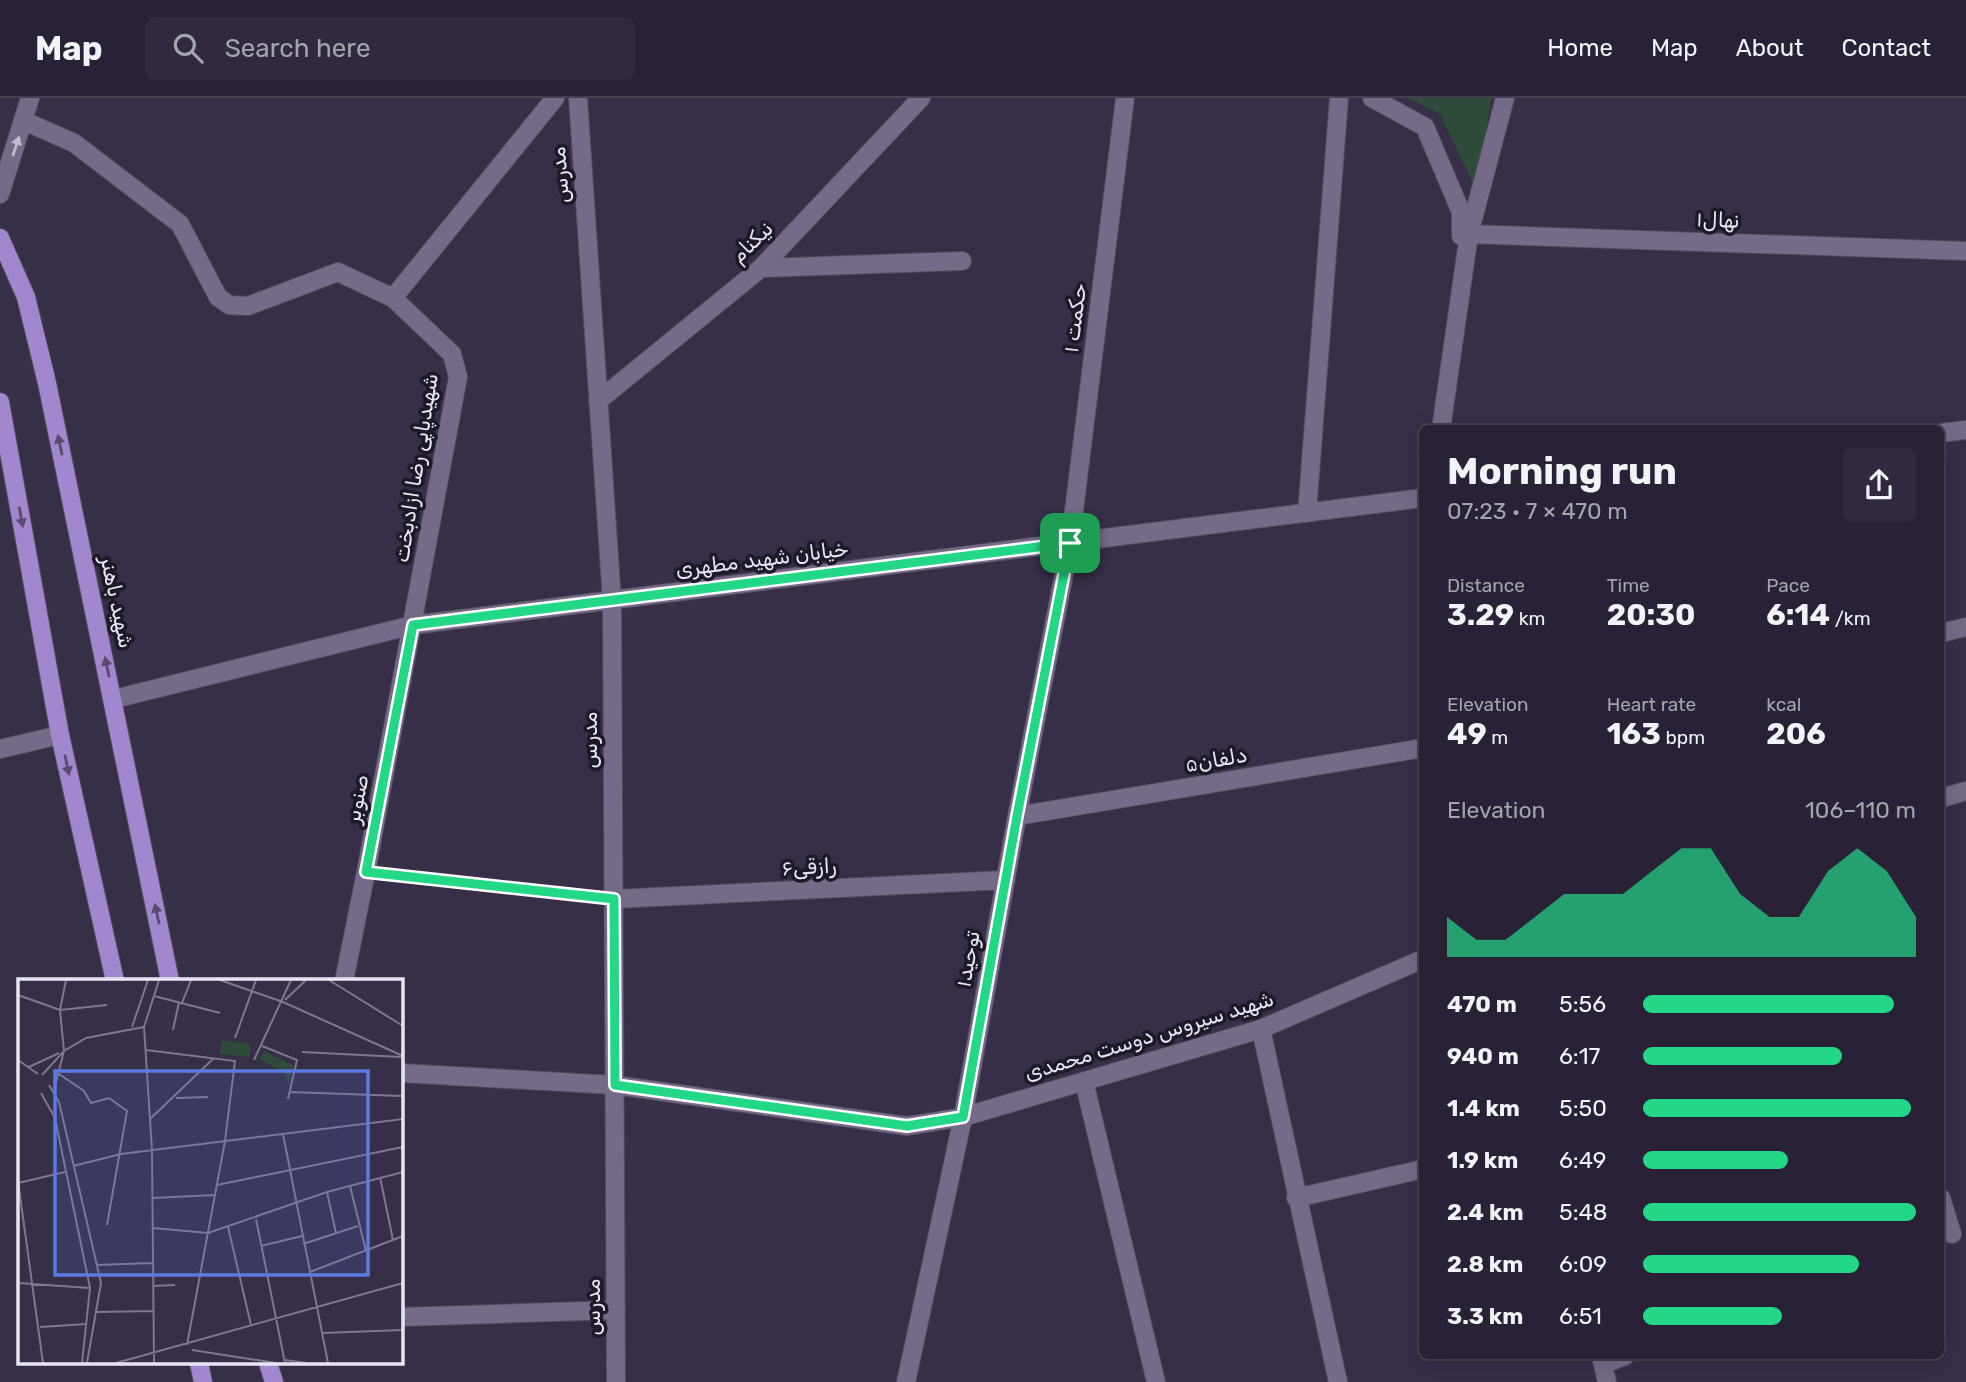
<!DOCTYPE html>
<html lang="en">
<head>
<meta charset="utf-8">
<style>
	body { margin:0; font-family:Rubik,"Noto Sans Arabic",sans-serif; background:#312a3e; color:#f1f3f6; height:100vh; display:flex; flex-direction:column; font-size:26px; white-space:nowrap }
	* { box-sizing:border-box; margin:0 }
	p { font-size:23px; color:#a5a4ad }
	.icon { flex:none; width:38px; height:38px; fill:none; stroke:currentColor; stroke-width:2; stroke-linecap:round; stroke-linejoin:round }
	.map { position:relative; flex:1; overflow:hidden }
	.panel { position:absolute; left:1419px; top:327px; width:525px; height:934px; display:flex; flex-direction:column; background:#292236; border-radius:10px; box-shadow:0 7px 28px #0002,0 0 0 2px #453f51 }
	.panel>* { flex:none }
	.pin { position:absolute; display:grid; place-items:center; width:60px; height:60px; color:#fff; margin:-30px; border-radius:14px; box-shadow:0 4px 10px #0006 }
	.round { display:grid; place-items:center; flex:none; width:74px; height:74px; border-radius:10px; background:#312a3e }
	.headline { display:flex; align-items:center; justify-content:space-between; height:119px; padding:0 28px }
	h1 { font-size:38px; font-weight:700; line-height:52px }
	.figures { display:grid; grid-template-columns:repeat(3,1fr); gap:10px; height:119px; padding:7px 28px }
	.figures div { display:grid; align-content:center }
	.figures b { font-size:30px; font-weight:700 }
	.figures small { font-size:19px; font-weight:400 }
	.figures p { font-size:19px }
	.chart { height:196px; padding:14px 28px }
	.chart p { display:flex; justify-content:space-between }
	.chart svg { width:100%; height:126px; margin-top:7px; fill:#22d887; opacity:.7 }
	ul { padding:0 28px; list-style:none; font-size:23px }
	li { display:grid; grid-template-columns:112px 84px 1fr; align-items:center; height:52px }
	li i { height:18px; border-radius:9px; background:#22d887 }
	header { display:flex; align-items:center; gap:42px; box-sizing:border-box; height:98px; padding:0 35px; background:#292236; border-bottom:2px solid #453f51 }
	header strong { font-size:33px }
	nav { display:flex; gap:38px; margin-inline-start:auto; font-size:24px }
	.search { width:490px; height:63px; background:#312a3e; display:flex; align-items:center; gap:18px; box-sizing:border-box; padding:0 24px; border-radius:10px; color:#a5a4ad; font-size:26px }
	.map>svg:first-child { display:block }
</style>
</head>
<body>
<header>
<strong>Map</strong>
<div class="search"><svg class="icon" aria-label="search" viewBox="0 0 24 24"><circle cx="10" cy="10" r="6"/><path d="M15 15l6 6"/></svg>Search here</div>
<nav><a>Home</a><a>Map</a><a>About</a><a>Contact</a></nav>
</header>
<div class="map">
<svg width="1966" height="1284" viewBox="0 0 1966 1284">
	<rect width="100%" height="100%" fill="#372e48"/>
	<!-- green -->
	<path fill="#2f4b3a" d="M1408 0H1492L1475 89 1440 16Z"/>
	<g fill="none" stroke-linecap="round" stroke-linejoin="round">
		<!-- minor casing -->
		<g stroke="#544c61" stroke-width="20">
			<path id="minor" d="M578 0 612 503 616 1284
				M1372 0 1425 29 1461 114V138
				M24 23 74 45 180 126 218 199 229 207 248 208 338 174 393 200 452 256 458 279 366 774 344 883
				M0 96 30 0
				M1469 136 1966 153
				M761 170 962 163
				M393 200 555 0
				M598 303 761 170 921 0
				M1441 331 1469 136 1505 0
				M1941 335 1966 332
				M1307 415 1339 0
				M1941 535 1966 529
				M114 601 413 527 1423 400
				M0 651 60 637
				M1941 700 1966 693
				M1017 718 1423 650
				M614 801 1006 782
				M1261 931 1338 1284
				M401 975 615 987 907 1028 963 1019 1261 931 1423 861
				M1084 983 1156 1284
				M1296 1100 1423 1071
				M1941 1100 1952 1136
				M401 1219 616 1212
				M1601 1258 1607 1284
				M1603 1266 1625 1258
				M906 1284 963 1019 1017 718 1070 445 1125 0"/>
		</g>
		<!-- major casing -->
		<g stroke="#544c61" stroke-width="20">
			<path id="major" d="M0 140 26 199 47 285 170 883
				M0 304 60 637 115 883
				M199 1265 203 1284
				M268 1265 274 1284"/>
		</g>
		<!-- path -->
		<path stroke="#9790a5" stroke-width="4.5" stroke-dasharray="5 5" stroke-linecap="butt" d="M388 777 588 798"/>
		<!-- minor -->
		<use href="#minor" stroke="#756b88" stroke-width="18"/>
		<!-- major -->
		<use href="#major" stroke="#a187cd" stroke-width="18"/>
	</g>
	<!-- one-way arrows -->
	<defs><path id="oneway-solid" d="M-6-.8H1V-3.2L6.5 0L1 3.2V.8H-6Z" transform="scale(1.75)"/></defs>
	<use fill="#c1bad0" href="#oneway-solid" transform="translate(16 48) rotate(-72)"/>
	<g fill="#584a71">
		<use href="#oneway-solid" transform="translate(60 347) rotate(-102)"/>
		<use href="#oneway-solid" transform="translate(21 419) rotate(80)"/>
		<use href="#oneway-solid" transform="translate(107 569) rotate(-102)"/>
		<use href="#oneway-solid" transform="translate(67 667) rotate(78)"/>
		<use href="#oneway-solid" transform="translate(157 816) rotate(-102)"/>
	</g>
	<g fill="none" stroke-linecap="round" stroke-linejoin="round">
		<!-- route casing -->
		<g stroke="#fff" stroke-width="14">
			<path id="route" d="M1070 445 1017 718 963 1019 907 1028 615 987 614 801 366 774 413 527Z"/>
		</g>
		<!-- route -->
		<use href="#route" stroke="#22d887" stroke-width="9"/>
	</g>
	<g text-anchor="middle" stroke-width="7" stroke-linejoin="round" paint-order="stroke">
		<!-- street labels -->
		<g font-size="21" fill="#eae5f6" stroke="#1d1925">
			<text transform="translate(560 77) rotate(-94)" y="7">مدرس</text>
			<text transform="translate(1718 122) rotate(2)" y="7">نهال۱</text>
			<text transform="translate(752 144) rotate(-44)" y="7">نیکنام</text>
			<text transform="translate(1075 220) rotate(-83)" y="7">حکمت ۱</text>
			<text transform="translate(416 370) rotate(-81)" y="7">شهیدپاپی رضا ازادبخت</text>
			<text transform="translate(762 461) rotate(-7)" y="7">خیابان شهید مطهری</text>
			<text transform="translate(117 504) rotate(78)" y="7">شهید باهنر</text>
			<text transform="translate(590 642) rotate(-90)" y="7">مدرس</text>
			<text transform="translate(1216 662) rotate(-10)" y="7">دلفان۵</text>
			<text transform="translate(357 701) rotate(-79)" y="7">صنوبر</text>
			<text transform="translate(809 769) rotate(-3)" y="7">رازقی۶</text>
			<text transform="translate(968 861) rotate(-80)" y="7">توحید۱</text>
			<text transform="translate(1149 938) rotate(-17)" y="7">شهید سیروس دوست محمدی</text>
			<text transform="translate(593 1209) rotate(-90)" y="7">مدرس</text>
		</g>
	</g>
	<!-- overview -->
	<g transform="translate(18 881)">
		<rect width="385" height="385" fill="#372e48"/>
		<path d="M204 61 232 65V78L202 75ZM246 72 275 86 272 106 266 94 242 80Z" fill="#2f4b3a"/>
		<path fill="none" stroke="#7f778e" stroke-width="2" d="M202 1 265 23 385 77M311 1 385 47M0 16 42 31 89 26M136 17 202 34M267 21 288 1M164 24 173 1M114 48 130 1M155 51 161 23M217 59 238 1M244 67 279 81 270 120M128 71 217 82 207 162 169 366M284 73 383 78M0 81 20 95M236 81 273 1M11 88 41 74M41 95 66 112 73 124 91 119 109 132 89 246M24 96 46 72 68 59 126 48M31 106 41 123 83 304 69 384M36 111 46 72 42 31 48 1M271 113 385 117M23 114 37 139 72 309 64 384M158 119 190 118M132 140 196 79M265 155 310 384M55 187 103 175 385 140M362 198 375 261M0 202 25 384M0 204 47 193M199 206 385 168M332 207 348 272M309 213 318 254M135 219 197 216M238 240 267 384M210 248 233 346M135 249 190 254 309 213 385 193M285 265 340 247M243 267 284 257M78 286 135 284M292 293 385 257M0 304 72 309M135 307 157 306M79 333 135 332M22 348 69 345M304 354 385 351M174 371 258 384M267 381 288 384M98 384 385 304M136 384 134 171 126 48 141 1"/>
		<path fill="#5a7be1" fill-opacity="0.15" stroke="#5a7be1" stroke-width="3.5" d="M37 92H350V296H37Z"/>
		<rect width="385" height="385" fill="none" stroke="#eae5f6" stroke-width="3.5"/>
	</g>
</svg>
<div class="pin" style="left:1070px;top:445px;background:#1e9e55"><svg class="icon" aria-label="arrive" viewBox="0 0 24 24"><path d="M6 21V4h12l-3 4 3 4H6"/></svg></div>
<section class="panel">
<div class="headline"><div><h1>Morning run</h1><p>07:23 · 7 × 470 m</p></div><a class="round"><svg class="icon" aria-label="share" viewBox="0 0 24 24"><path d="M12 15V3M7 8l5-5 5 5M5 13v7h14v-7"/></svg></a></div>
<div class="figures">
<div><p>Distance</p><b>3.29<small> km</small></b></div>
<div><p>Time</p><b>20:30</b></div>
<div><p>Pace</p><b>6:14<small> /km</small></b></div>
</div>
<div class="figures">
<div><p>Elevation</p><b>49<small> m</small></b></div>
<div><p>Heart rate</p><b>163<small> bpm</small></b></div>
<div><p>kcal</p><b>206</b></div>
</div>
<div class="chart"><p><span>Elevation</span>106–110 m</p>
<svg viewBox="0 0 160 44" preserveAspectRatio="none"><path d="M0 44V30L10 38L20 38L30 30L40 22L50 22L60 22L70 14L80 6L90 6L100 22L110 30L120 30L130 14L140 6L150 14L160 30V44z"/></svg>
</div>
<ul>
<li><b>470 m</b>5:56<i style="width:92%"></i></li>
<li><b>940 m</b>6:17<i style="width:73%"></i></li>
<li><b>1.4 km</b>5:50<i style="width:98%"></i></li>
<li><b>1.9 km</b>6:49<i style="width:53%"></i></li>
<li><b>2.4 km</b>5:48<i style="width:100%"></i></li>
<li><b>2.8 km</b>6:09<i style="width:79%"></i></li>
<li><b>3.3 km</b>6:51<i style="width:51%"></i></li>
</ul>
</section>
</div>
</body>
</html>
